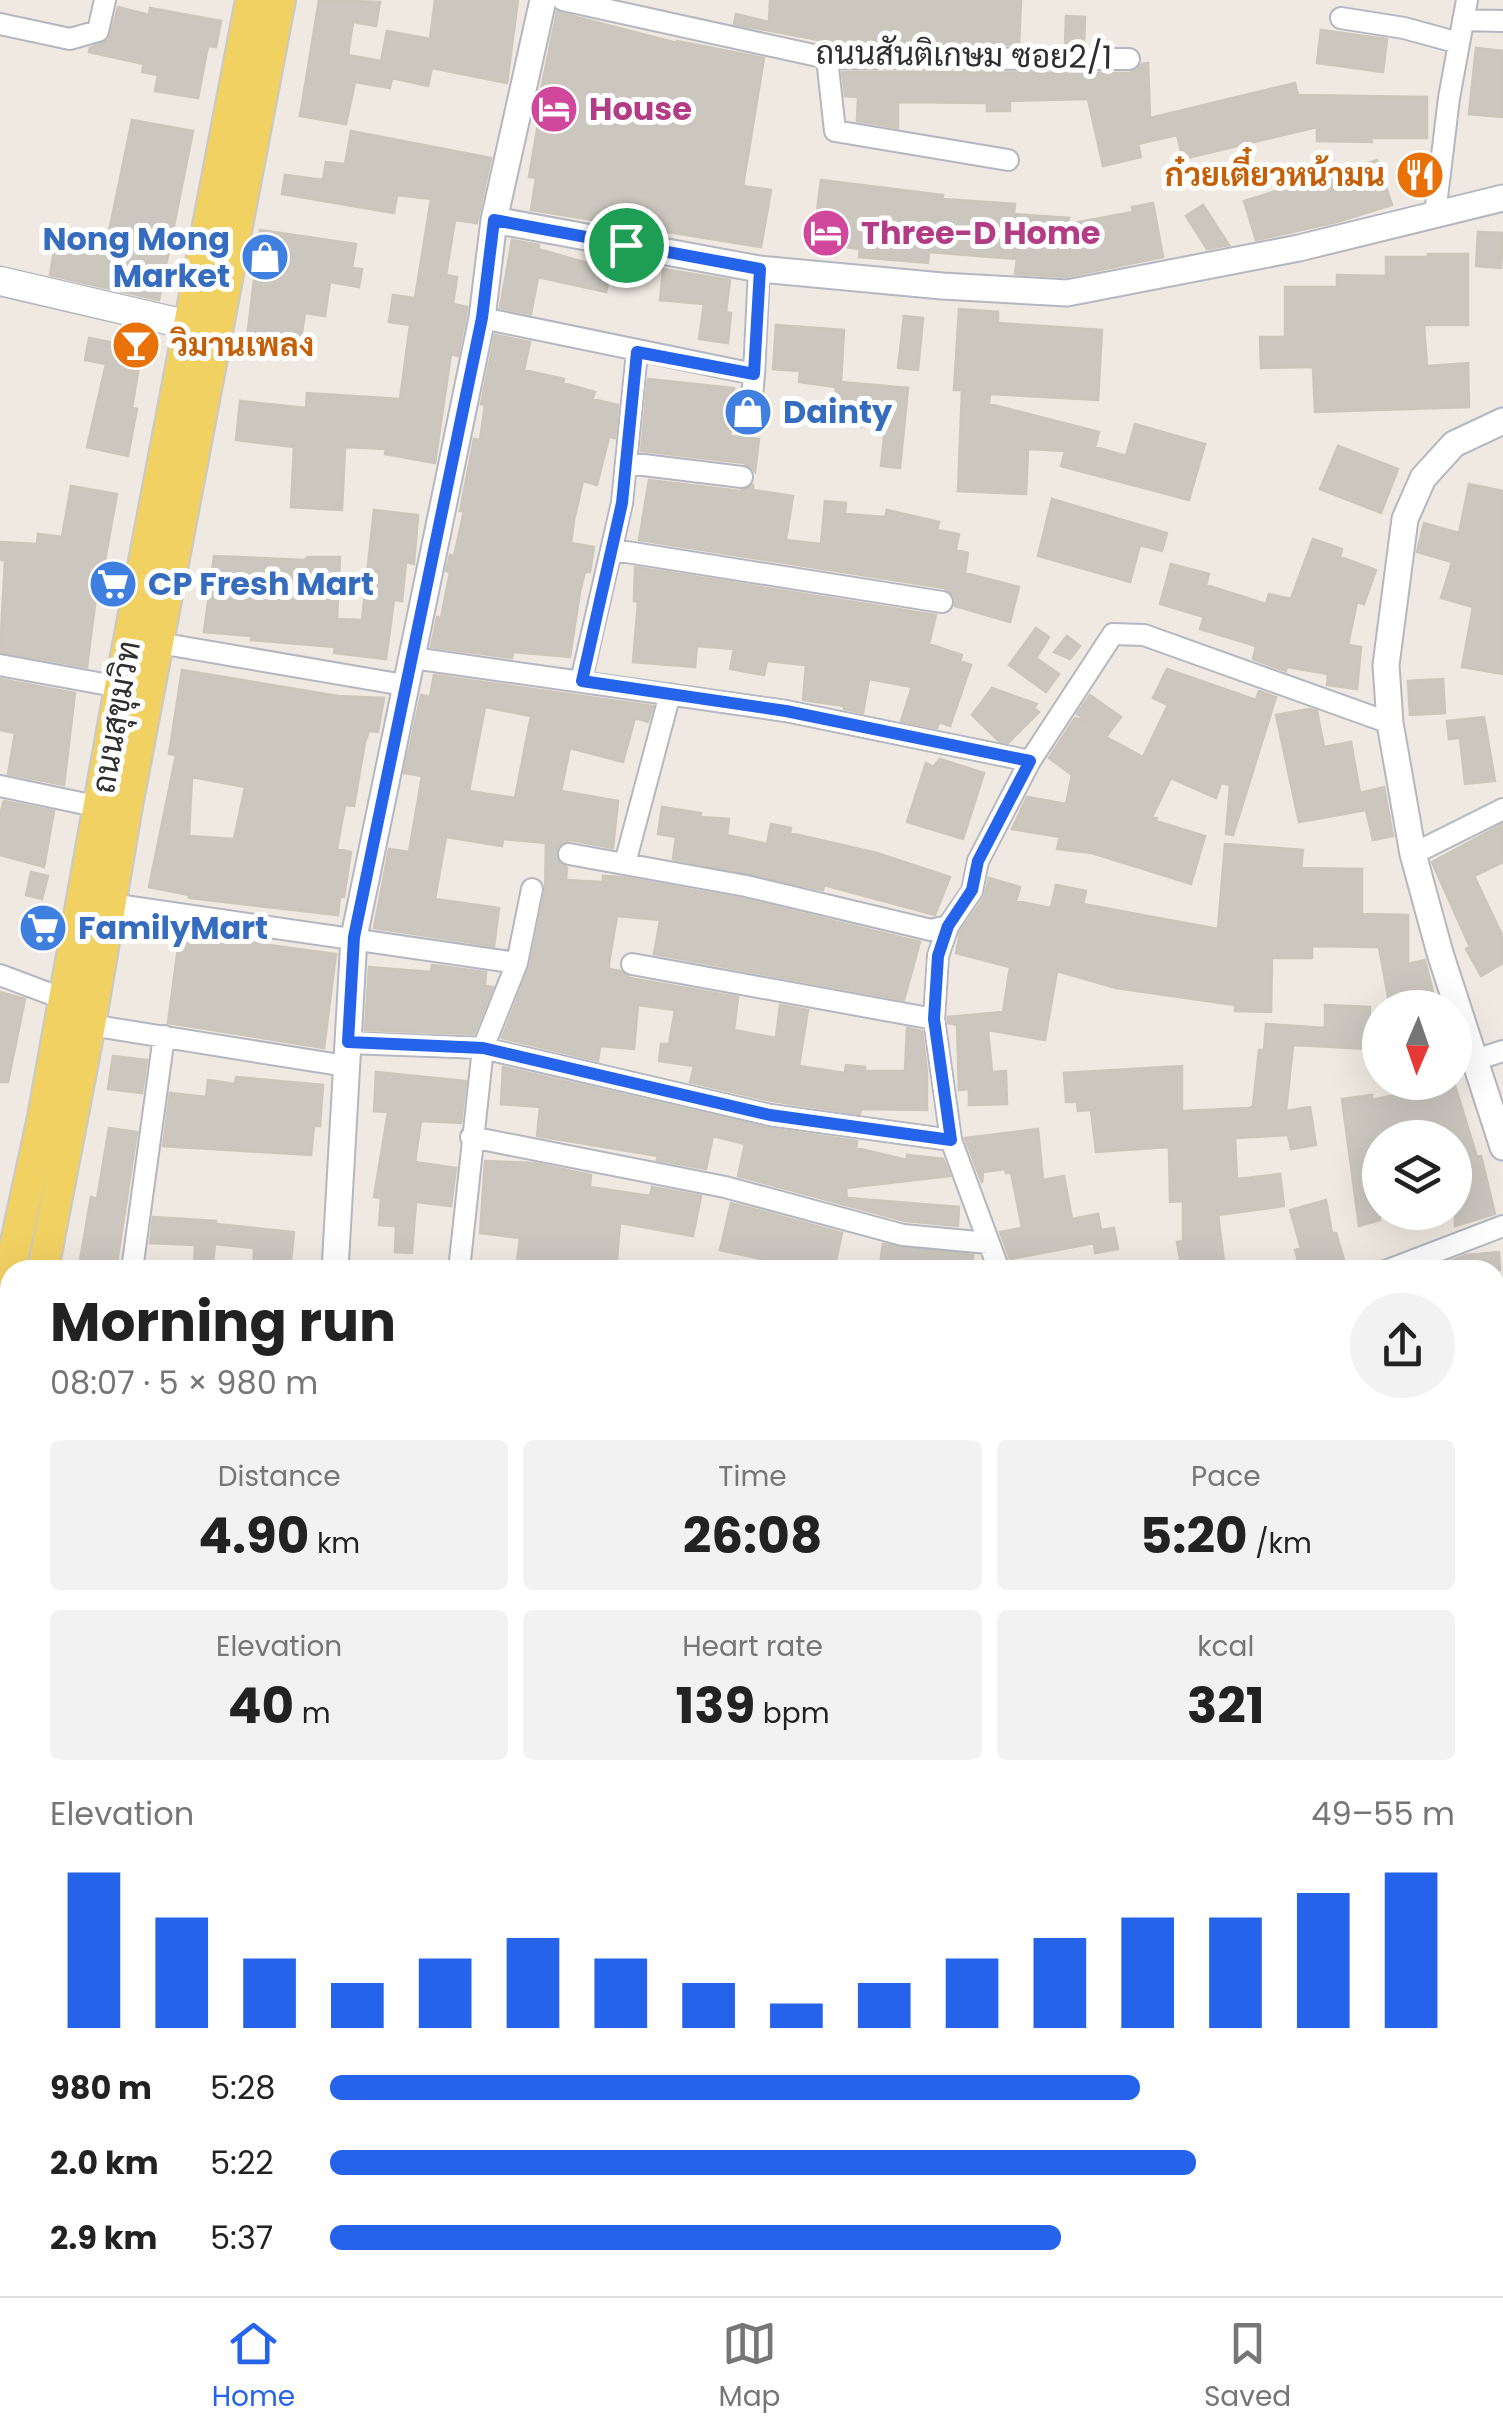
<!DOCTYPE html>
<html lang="en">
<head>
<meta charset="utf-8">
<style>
	body { margin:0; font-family:Poppins,Sarabun,sans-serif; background:#f2f2f2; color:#222; height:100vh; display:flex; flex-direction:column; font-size:38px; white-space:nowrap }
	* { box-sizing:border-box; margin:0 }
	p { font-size:32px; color:#767676 }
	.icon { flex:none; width:55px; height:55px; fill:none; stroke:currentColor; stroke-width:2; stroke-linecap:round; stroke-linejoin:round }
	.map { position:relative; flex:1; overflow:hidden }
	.details { position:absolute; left:0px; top:1260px; width:1505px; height:1038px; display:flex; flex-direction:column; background:#fff; border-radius:30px 30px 0 0; box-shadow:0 10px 40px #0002 }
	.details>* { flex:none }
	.needle { width:65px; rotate:182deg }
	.fabs { position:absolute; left:1362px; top:990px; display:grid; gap:20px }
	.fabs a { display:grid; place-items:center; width:110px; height:110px; border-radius:50%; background:#fff; box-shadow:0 10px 40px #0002; font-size:50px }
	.pin { position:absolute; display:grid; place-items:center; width:85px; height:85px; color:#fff; margin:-42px; border:5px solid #fff; border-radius:50%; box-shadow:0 2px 10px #0007 }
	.round { display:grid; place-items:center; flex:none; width:105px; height:105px; border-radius:52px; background:#f2f2f2 }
	.summary { display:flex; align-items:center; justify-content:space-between; height:170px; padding:0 50px }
	h1 { font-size:55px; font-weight:700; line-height:75px }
	.metrics { display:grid; grid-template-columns:repeat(3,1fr); gap:15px; height:170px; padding:10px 50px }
	.metrics div { display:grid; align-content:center; border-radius:10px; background:#f2f2f2; text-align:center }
	.metrics b { font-size:50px; font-weight:700 }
	.metrics small { font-size:28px; font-weight:400 }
	.metrics p { font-size:28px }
	.chart { height:280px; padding:20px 50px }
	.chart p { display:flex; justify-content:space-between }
	.chart svg { width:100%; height:180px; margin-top:10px; stroke:#2563eb; stroke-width:6 }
	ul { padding:0 50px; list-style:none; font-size:32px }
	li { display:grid; grid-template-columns:160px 120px 1fr; align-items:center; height:75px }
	li i { height:25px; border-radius:12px; background:#2563eb }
	.dock { display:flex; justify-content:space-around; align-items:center; height:140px; border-top:2px solid #e0e0e0; background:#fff; font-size:28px; color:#767676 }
	.dock a { display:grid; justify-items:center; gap:5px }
	.dock .active { color:#2563eb }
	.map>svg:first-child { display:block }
</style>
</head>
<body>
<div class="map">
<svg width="1503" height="2296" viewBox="0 0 1503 2296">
	<rect width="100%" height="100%" fill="#efe9e1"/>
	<!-- building -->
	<path fill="#cbc7bf" stroke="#cbc5ba" stroke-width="2.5" fill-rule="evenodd" d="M319 0 380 2 376 26 353 22 348 55 381 61 387 31 430 39 435 0H518L507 83 432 68 428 86 392 78 390 88 355 82 346 124 300 116Z
		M770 0H1021L1019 45 839 44 734 24 736 14 769 22Z
		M118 7 149 15 150 8 221 21 216 47 208 46 198 98 155 91 158 75 142 72 144 64 89 52 90 48 109 40Z
		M557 12 677 43V41L764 58 743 186 771 190 761 247 531 210 536 178 529 177 539 118H535Z
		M1066 16 1085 17 1084 45H1065Z
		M1321 30 1387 39 1383 72 1317 63Z
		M1476 48 1503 51V117L1469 114Z
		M1148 63 1150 118 1295 83 1298 95 1427 97V138H1370L1372 142 1317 141V127L1183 159 1177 135 1138 144 1141 157 1103 166 1088 99 1010 101V111H987V103L898 102V128L857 121 858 97 845 96 842 72 1129 73 1137 70 1142 64Z
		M132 120 193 131 159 300 50 275 55 244 105 251Z
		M351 131 491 158 477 223 455 220 446 275 457 277 453 304 467 307 466 315 458 356 451 354 435 463 385 454 386 449 345 447 342 510 291 507 294 447 236 440 240 401 306 408 307 393 400 399 410 325 389 322 393 295 415 298 431 199 397 195 394 213 282 194 285 175 323 180 326 162 345 164Z
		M1377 160 1392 205 1337 222 1256 240 1244 201Z
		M821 180 943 195 942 199 1015 204 1014 214 1069 218 1068 224 1133 212 1132 207 1153 203 1163 257 1066 277 1015 274 1017 259 929 252 928 263 859 257 860 249 813 243Z
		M1203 205 1229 245 1207 249 1186 216Z
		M260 230 356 244 352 268 362 269 359 287 330 282 325 316 305 313 300 345 247 338Z
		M1478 232 1503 233 1501 268 1476 266Z
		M512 240 539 245 538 249 591 264 592 260 612 264 606 292 538 277 531 314 500 308Z
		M1428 254H1468V325H1424L1427 366 1468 363 1469 407 1315 412 1313 367 1261 368 1260 337H1285V287H1337V275L1386 276V257H1428Z
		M663 269 730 280 726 312 731 313 728 343 699 339 704 304 660 300Z
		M959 309 998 312V323L1102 330 1098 400 990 394 989 404 1099 432 1095 447 1126 456 1135 424 1205 444 1189 500 1061 466 1065 451 1028 449 1026 494 958 491 962 390H954Z
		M904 316 923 318 918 370 898 368Z
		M776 325 844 330 841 382 908 388 900 468 881 466 885 428 849 425 850 410 834 409 836 387 799 382 800 371 773 369Z
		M495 335 530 342 524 370 564 379 563 383 595 392 592 399 618 405 615 438 609 437 597 485 583 481 574 520 571 543 594 547 590 572H585L580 592 570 657 513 652 512 658 431 647 437 617 441 618 450 572 446 571 450 555 454 556 464 511H460L474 439 480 440 485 405 481 404Z
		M89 338 142 348 132 408 137 409 128 456 87 447 106 364 85 360Z
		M648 379 734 388 730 436 759 439 755 472 744 463 641 451Z
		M1338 446 1398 469 1381 513 1320 489Z
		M649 480 740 491 753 485V490L793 496 786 540 821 544 825 501 846 503 845 514 885 517 887 510 939 522 937 530 959 534 956 550 968 553 965 573 1019 587 1010 622 955 606 954 596 944 588 639 540Z
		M1469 484 1503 491V674L1462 667 1473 607 1441 598 1452 562 1417 552 1424 523 1459 533Z
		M71 486 117 494 104 566 100 565 87 667 0 652 5 560H0V542L37 544 38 534 62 537Z
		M1052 499 1167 533 1162 551 1140 545 1130 582 1038 556Z
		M374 510 418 515 414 564 406 562 402 601 394 600 386 659 334 653 335 647 251 640V636L204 632 214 556 304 560 308 557H340L337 619 362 620Z
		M1313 539 1342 549 1340 557 1376 570 1364 604 1357 602 1348 645 1361 647 1357 689 1327 685 1328 674 1287 667 1286 671 1253 659 1256 646 1200 629 1204 617 1160 604 1171 564 1209 574 1206 585 1266 604 1269 594 1291 599Z
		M635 567 936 615 929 644 962 655 960 661 971 665 950 726 939 722 937 728 901 721 912 687 869 679 863 713 844 709V706L803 700 806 665 767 661 764 675 730 669 734 649 697 646 695 667 633 662 638 602 634 601Z
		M1036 628 1049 637 1036 658 1059 674 1046 692 1009 665Z
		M1067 636 1080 646 1070 659 1054 652Z
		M1167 669 1256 700 1259 691 1276 697 1233 835 1226 834 1230 785 1221 783 1216 798 1171 778 1152 817 1157 818 1156 821 1205 836 1191 884 1092 853 1057 849 1060 837 1012 829 1027 797 1066 804 1072 775 1049 758 1075 718 1088 722 1077 714 1090 695 1121 717 1106 737 1143 757 1168 705 1153 698Z
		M182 670 338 696 384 698 378 732 369 731 365 742 354 806 345 805 337 849 351 852 344 897H340L338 915 189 898V895L149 887 176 755 169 754ZM192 777 245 787 234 839 189 836Z
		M434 675 653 706 648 722 635 718 623 762 570 748 561 791 618 801 613 848 570 840 558 846 556 858 567 868 566 880 603 882V876L621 877 743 899 920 942 904 1000 654 954 660 920 617 916 609 963V969L620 971 630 978 738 997 734 1030 776 1038 780 1005 808 1010 799 1066 845 1073 846 1065 865 1067V1071H905L907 1028 922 1031 927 1071V1110L861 1109 860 1114 772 1101 690 1082 694 1066 659 1061 661 1044H669L675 1010 638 1005 634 1049 600 1046 598 1061 502 1038 530 966 545 892 546 843 503 839 502 846 446 837 435 899 499 908 494 946 374 928 389 849 409 852 422 776 404 773 421 695 430 697ZM485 707 531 716 515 798 469 791Z
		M0 679 75 693 64 785 8 774 15 733 0 730Z
		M1443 679 1445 713 1410 715 1408 681Z
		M992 688 1037 704 1034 708 1039 712 1008 743 999 741 972 715Z
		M1309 709 1317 711 1324 747 1351 742 1360 793 1384 787 1393 836 1373 840 1366 810 1299 822 1276 715Z
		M1484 717 1495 781 1465 784 1460 738 1449 739 1447 721Z
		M940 759 984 773 963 839 907 822 926 763 933 767Z
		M4 801 54 811 44 867 0 855V814Z
		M662 807 701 813 700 817 729 819 727 835 767 844 771 824 791 828 790 833 877 853 950 877 935 915 824 885 823 890 673 859 676 837 658 834Z
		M1503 824V862L1474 876 1503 937V963L1481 976 1466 949 1470 947 1432 862Z
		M1225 844 1303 850 1301 868 1362 869V914L1408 915V964L1425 960 1437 1008H1390L1379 947 1312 946V958H1272L1271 1012 1235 1011V1005L1116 988 1057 971 1045 1040 988 1030 992 1072 1006 1071 1007 1104 969 1105V1089L959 1090 957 1025 948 1023V1017L1003 1012 1010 967 956 953 960 932 984 898 989 878 1020 887 1016 901 1051 908 1056 885 1086 891 1083 904 1218 929Z
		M31 872 48 876 42 899 26 895Z
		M180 933 336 954 324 1048 168 1023Z
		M432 965 486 972 485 986 493 987 474 1034 365 1030 369 967 431 972Z
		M0 992 25 999 8 1082H0Z
		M1325 1005 1370 1007 1368 1049 1293 1045 1286 1111 1310 1107 1316 1145 1291 1149 1288 1135 1235 1138 1237 1179 1280 1174 1284 1206 1218 1215 1225 1270H1182L1177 1242 1183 1241V1201L1170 1202 1169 1147 1096 1152 1091 1110 1078 1111 1077 1102H1066L1064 1073 1182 1066V1111L1249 1108 1253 1106 1259 1050H1264L1266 1024 1325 1028Z
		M113 1056 147 1060 142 1093 108 1089Z
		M503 1067 767 1128 857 1141 856 1148 907 1160V1155L943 1159 950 1176 846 1188 847 1198 959 1207 958 1226 905 1221 738 1176 745 1144 713 1136 706 1169 657 1160 658 1156 537 1136 540 1107 501 1104Z
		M376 1072 466 1081 461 1123 421 1121 415 1162 456 1168 451 1206 416 1202 412 1253 395 1252 396 1226 379 1225 381 1198 374 1197 388 1112 374 1111Z
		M236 1077 323 1085 320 1126H314L311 1155 163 1146 170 1093 206 1097 208 1080 235 1084Z
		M1454 1082 1477 1157 1481 1156 1495 1214 1455 1226V1138H1380V1220L1359 1226 1342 1099 1372 1095V1100Z
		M109 1128 137 1132 116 1270 79 1266 91 1197 97 1199Z
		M1038 1129 1043 1180 1064 1176 1072 1219 1098 1214 1101 1230 1114 1228 1118 1249 1095 1253 1094 1243 1010 1259 1000 1232 1022 1228 1011 1172 1006 1173 1005 1169 983 1172 982 1183 965 1138Z
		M485 1161 534 1163 591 1175 590 1187 650 1196 652 1187 701 1196 693 1236 620 1223 616 1270H516L520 1238 480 1233Z
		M1326 1200 1332 1233H1336L1347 1270H1301L1295 1250 1301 1248 1290 1210Z
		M731 1203 842 1233 834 1270H778L779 1263 720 1250Z
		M153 1217 216 1221V1224L294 1232 290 1270H253L254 1248 215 1244 212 1270H194L195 1245 150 1243Z
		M883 1244 973 1255 972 1270H879Z
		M1499 1252 1500 1270H1439V1265L1466 1255Z"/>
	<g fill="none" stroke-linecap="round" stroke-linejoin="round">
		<!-- minor casing -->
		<g stroke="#b4b7c1" stroke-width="24">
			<path id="minor" d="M563 0 827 58 1129 59
				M1341 18 1404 28 1459 43
				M1463 20 1503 21
				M0 24 70 39 98 31 105 0
				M827 58 835 131 1008 160
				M1435 214 1449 98 1467 0
				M482 318 754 374 759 269
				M750 420 754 374
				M627 463 742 477
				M614 550 942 602
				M159 643 404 685
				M413 658 786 711 1030 761
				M0 665 120 687
				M581 681 622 503 637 352
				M0 786 100 807
				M569 854 746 886 931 930 948 926
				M1413 854 1503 809
				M625 863 670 694
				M110 904 517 963
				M632 964 934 1019
				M0 975 64 999
				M90 1025 346 1066
				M348 1043 483 1048 770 1115 951 1140
				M1475 1060 1503 1051
				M471 1137 725 1187 903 1235 988 1243
				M132 1270 164 1036
				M459 1270 483 1048 517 963 532 889
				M999 1270 951 1140 934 1019 938 956 948 926 972 891 978 861 1030 761 1113 634 1144 635 1390 723
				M1388 1270 1503 1226
				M1495 1875H1503
				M1495 2098 1503 2095
				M0 2155H10
				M602 2288 609 2296
				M7 2296 10 2268
				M498 2296 500 2288"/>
		</g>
		<!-- tertiary casing -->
		<g stroke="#b4b7c1" stroke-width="29">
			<path id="tertiary" d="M494 220 759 269 942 286 1067 293 1299 248 1503 198
				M1503 421 1454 444 1423 478 1405 519 1386 665 1390 723 1413 854 1440 953 1503 1147
				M335 1270 354 937 482 318 494 220 543 0
				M1495 1479 1503 1464
				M1495 1595 1503 1651"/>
		</g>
		<!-- secondary casing -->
		<g stroke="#b4b7c1" stroke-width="31">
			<path id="secondary" d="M0 281 189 325"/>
		</g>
		<!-- primary casing -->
		<g stroke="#c9c9c9" stroke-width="34">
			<path id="primary" d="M43 1270 90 1025 127 806 280 0
				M0 1316 43 1117 120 687 251 0
				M0 1489 10 1437"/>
		</g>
		<!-- minor -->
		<use href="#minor" stroke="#fff" stroke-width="20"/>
		<!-- tertiary -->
		<use href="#tertiary" stroke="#fff" stroke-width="25"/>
		<!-- secondary -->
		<use href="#secondary" stroke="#fff" stroke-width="28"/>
		<!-- primary -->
		<use href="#primary" stroke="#f2d163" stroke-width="30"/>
	</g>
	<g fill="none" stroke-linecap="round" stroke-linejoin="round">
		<!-- route casing -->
		<g stroke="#fff" stroke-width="20">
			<path id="route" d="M494 220 760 269 754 374 637 352 622 503 582 681 786 711 1030 761 978 861 972 890 948 926 938 956 934 1019 951 1140 770 1115 483 1048 348 1042 354 937 482 318Z"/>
		</g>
		<!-- route -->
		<use href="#route" stroke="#2563eb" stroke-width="12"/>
	</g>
	<!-- icons -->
	<defs>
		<g id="hotel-disc" transform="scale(2.5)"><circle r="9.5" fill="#d1479c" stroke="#fff"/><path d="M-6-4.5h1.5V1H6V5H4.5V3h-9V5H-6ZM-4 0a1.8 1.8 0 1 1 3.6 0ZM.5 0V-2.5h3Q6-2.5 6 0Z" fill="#fff"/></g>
		<g id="restaurant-disc" transform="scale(2.5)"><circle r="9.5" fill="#e8710a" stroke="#fff"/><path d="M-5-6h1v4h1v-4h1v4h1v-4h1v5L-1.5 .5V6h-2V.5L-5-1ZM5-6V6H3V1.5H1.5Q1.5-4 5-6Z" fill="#fff"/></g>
		<g id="shop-disc" transform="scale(2.5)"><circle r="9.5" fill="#3f7fe0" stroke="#fff"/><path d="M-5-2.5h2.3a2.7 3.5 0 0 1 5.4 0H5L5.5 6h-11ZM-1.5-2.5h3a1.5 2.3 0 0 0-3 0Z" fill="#fff"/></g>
		<g id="bar-disc" transform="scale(2.5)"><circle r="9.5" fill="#e8710a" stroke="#fff"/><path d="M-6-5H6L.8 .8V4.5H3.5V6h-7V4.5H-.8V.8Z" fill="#fff"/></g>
		<g id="supermarket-disc" transform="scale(2.5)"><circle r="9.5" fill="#3f7fe0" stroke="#fff"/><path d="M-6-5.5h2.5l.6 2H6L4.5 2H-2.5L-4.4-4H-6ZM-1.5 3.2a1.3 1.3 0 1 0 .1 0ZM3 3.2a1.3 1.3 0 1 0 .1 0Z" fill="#fff"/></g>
	</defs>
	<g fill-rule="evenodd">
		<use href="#hotel-disc" x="554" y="109"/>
		<use href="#restaurant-disc" x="1420" y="175"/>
		<use href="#hotel-disc" x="826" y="233"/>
		<use href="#shop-disc" x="265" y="257"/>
		<use href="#bar-disc" x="136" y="345"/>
		<use href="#shop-disc" x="748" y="412"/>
		<use href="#supermarket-disc" x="113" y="584"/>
		<use href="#supermarket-disc" x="43" y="928"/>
	</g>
	<g text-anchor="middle" stroke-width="10" stroke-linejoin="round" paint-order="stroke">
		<!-- street labels -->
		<g font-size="32" fill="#2e2e2e" stroke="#fff">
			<text transform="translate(964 55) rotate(1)" y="11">ถนนสันติเกษม ซอย2/1</text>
			<text transform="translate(116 717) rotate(-80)" y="11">ถนนสุขุมวิท</text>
		</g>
		<!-- hotel labels -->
		<g font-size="32" font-weight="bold" fill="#b23c85" stroke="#fff" text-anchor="start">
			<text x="589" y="120">House</text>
			<text x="861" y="244">Three-D Home</text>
		</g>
		<!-- food labels -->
		<g font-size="32" font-weight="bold" fill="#c56008" stroke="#fff" text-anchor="end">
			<text x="1385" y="186">ก๋วยเตี๋ยวหน้ามน</text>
			<text x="171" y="356" text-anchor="start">วิมานเพลง</text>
		</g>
		<!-- shop labels -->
		<g font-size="32" font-weight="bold" fill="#366cbe" stroke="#fff" text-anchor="start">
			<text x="230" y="250" text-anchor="end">Nong Mong<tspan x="230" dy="37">Market</tspan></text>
			<text x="783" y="423">Dainty</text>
			<text x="148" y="595">CP Fresh Mart</text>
			<text x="78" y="939">FamilyMart</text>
		</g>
	</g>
</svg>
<div class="fabs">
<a><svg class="needle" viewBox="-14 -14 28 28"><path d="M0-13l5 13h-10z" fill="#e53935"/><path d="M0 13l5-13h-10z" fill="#767676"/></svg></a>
<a><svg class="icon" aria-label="layers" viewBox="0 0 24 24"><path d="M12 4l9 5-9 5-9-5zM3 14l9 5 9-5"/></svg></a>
</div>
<div class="pin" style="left:626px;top:245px;background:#1e9e55"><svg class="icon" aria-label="arrive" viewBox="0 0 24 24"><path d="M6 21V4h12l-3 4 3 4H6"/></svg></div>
<section class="details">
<div class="summary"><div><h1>Morning run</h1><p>08:07 · 5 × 980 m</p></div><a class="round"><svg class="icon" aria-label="share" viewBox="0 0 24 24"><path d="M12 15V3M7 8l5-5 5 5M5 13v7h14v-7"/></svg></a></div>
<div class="metrics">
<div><p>Distance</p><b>4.90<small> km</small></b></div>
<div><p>Time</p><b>26:08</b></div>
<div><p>Pace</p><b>5:20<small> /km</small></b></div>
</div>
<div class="metrics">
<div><p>Elevation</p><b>40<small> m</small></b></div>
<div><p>Heart rate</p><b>139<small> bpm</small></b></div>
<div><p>kcal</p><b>321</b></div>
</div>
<div class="chart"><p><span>Elevation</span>49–55 m</p>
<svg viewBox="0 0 160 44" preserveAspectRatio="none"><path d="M5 44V6M15 44V17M25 44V27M35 44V33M45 44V27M55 44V22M65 44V27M75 44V33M85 44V38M95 44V33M105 44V27M115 44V22M125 44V17M135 44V17M145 44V11M155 44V6"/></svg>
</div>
<ul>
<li><b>980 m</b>5:28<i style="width:72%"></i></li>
<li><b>2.0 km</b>5:22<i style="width:77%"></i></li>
<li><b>2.9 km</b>5:37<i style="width:65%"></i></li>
</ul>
</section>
</div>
<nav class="dock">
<a class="active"><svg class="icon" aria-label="home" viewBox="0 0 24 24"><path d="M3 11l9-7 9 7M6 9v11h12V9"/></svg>Home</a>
<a><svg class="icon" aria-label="map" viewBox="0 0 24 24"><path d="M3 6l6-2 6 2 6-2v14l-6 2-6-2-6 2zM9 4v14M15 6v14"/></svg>Map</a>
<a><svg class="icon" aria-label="saved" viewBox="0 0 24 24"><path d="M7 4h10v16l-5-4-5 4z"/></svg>Saved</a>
</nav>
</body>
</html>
